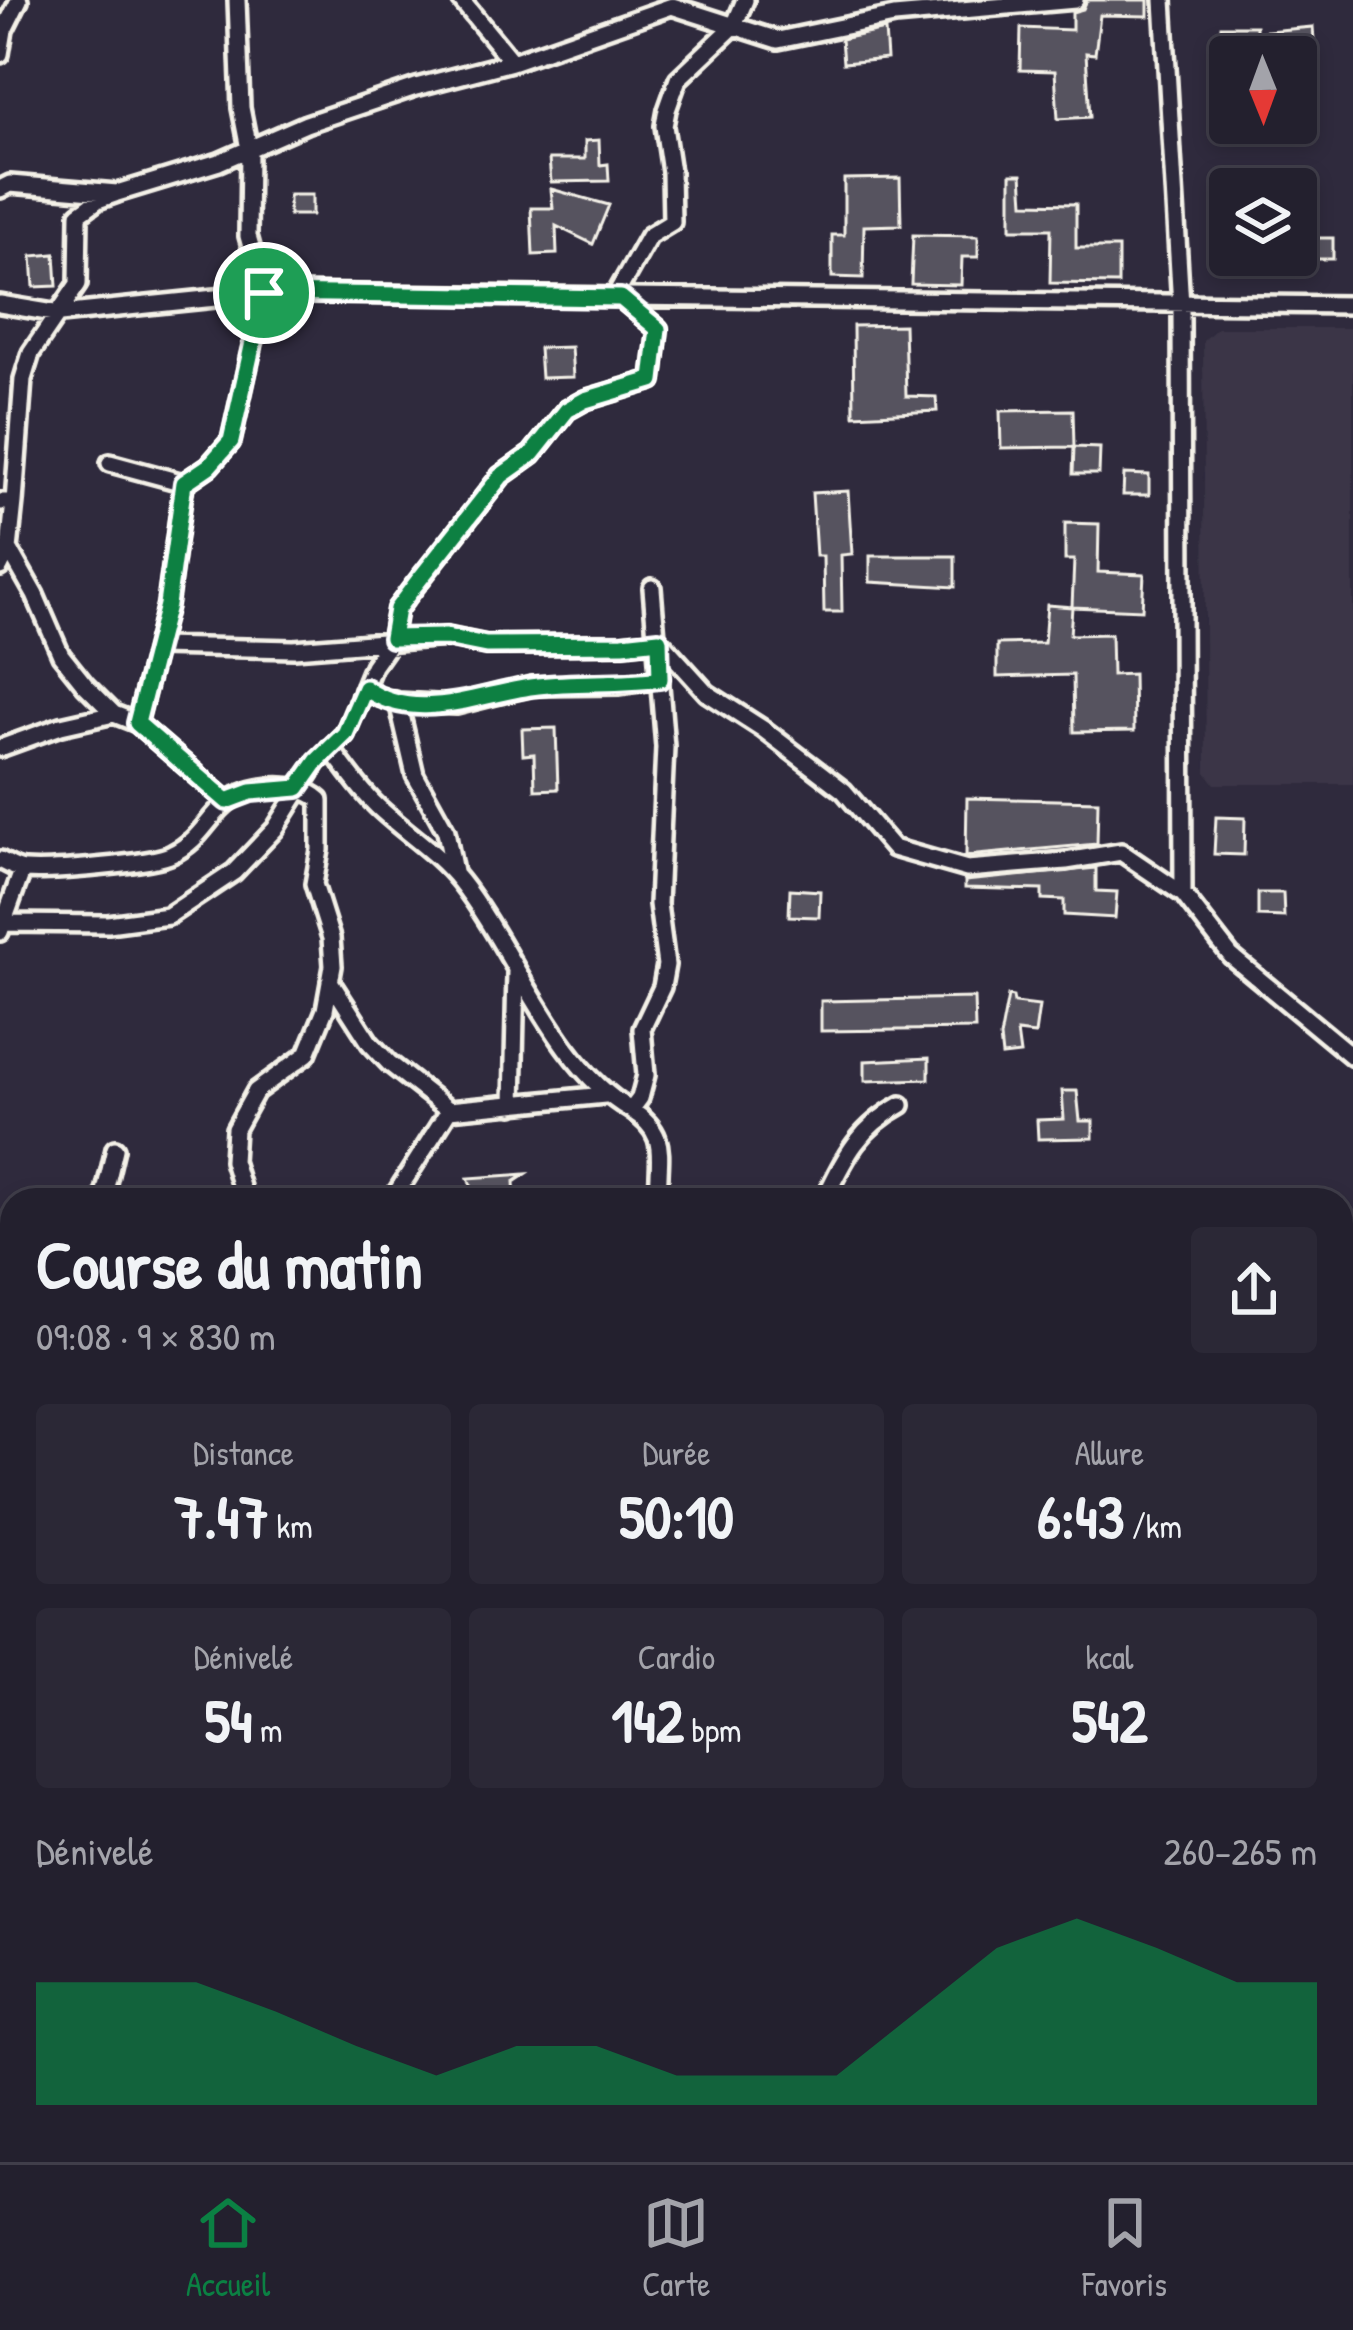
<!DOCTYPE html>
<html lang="fr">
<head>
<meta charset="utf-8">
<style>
	body { margin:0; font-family:"Patrick Hand",sans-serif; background:#2b2836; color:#f1f3f6; height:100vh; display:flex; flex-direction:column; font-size:45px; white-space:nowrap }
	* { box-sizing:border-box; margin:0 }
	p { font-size:39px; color:#a3a3aa }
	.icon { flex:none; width:66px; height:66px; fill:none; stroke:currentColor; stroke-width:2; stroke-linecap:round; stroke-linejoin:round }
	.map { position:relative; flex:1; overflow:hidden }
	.drawer { position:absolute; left:0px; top:1188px; width:1353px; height:975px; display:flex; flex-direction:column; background:#23202e; border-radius:36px 36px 0 0; box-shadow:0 6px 18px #0003,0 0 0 3px #403e4a }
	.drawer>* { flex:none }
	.needle { width:78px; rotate:179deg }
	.tools { position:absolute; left:1209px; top:36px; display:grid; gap:24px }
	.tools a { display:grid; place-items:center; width:108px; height:108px; border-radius:12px; background:#23202e; box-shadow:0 6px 18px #0003,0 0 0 3px #403e4a; font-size:60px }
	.pin { position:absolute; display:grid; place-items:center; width:102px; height:102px; color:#fff; margin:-51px; border:6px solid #fff; border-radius:50%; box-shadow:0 3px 12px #0007 }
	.round { display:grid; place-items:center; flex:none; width:126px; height:126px; border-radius:12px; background:#2b2836 }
	.head { display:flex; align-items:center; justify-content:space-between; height:204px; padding:0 36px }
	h1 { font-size:66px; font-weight:800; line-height:90px }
	.figures { display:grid; grid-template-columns:repeat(3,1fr); gap:18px; height:204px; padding:12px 36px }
	.figures div { display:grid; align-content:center; border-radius:12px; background:#2b2836; text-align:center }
	.figures b { font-size:60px; font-weight:800 }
	.figures small { font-size:33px; font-weight:400 }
	.figures p { font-size:33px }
	.chart { height:336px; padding:24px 36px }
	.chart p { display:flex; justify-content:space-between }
	.chart svg { width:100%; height:216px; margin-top:12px; fill:#0b8043; opacity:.7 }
	.menu { display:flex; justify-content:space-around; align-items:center; height:168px; border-top:3px solid #403e4a; background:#23202e; font-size:33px; color:#a3a3aa }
	.menu a { display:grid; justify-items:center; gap:6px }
	.menu .on { color:#0b8043 }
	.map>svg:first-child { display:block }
</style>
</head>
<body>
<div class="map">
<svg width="1353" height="2162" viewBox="0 0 1353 2162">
	<rect width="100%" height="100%" fill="#2f2a3d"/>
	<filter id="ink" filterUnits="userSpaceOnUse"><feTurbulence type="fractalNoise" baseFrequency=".00833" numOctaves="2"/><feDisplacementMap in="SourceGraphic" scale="24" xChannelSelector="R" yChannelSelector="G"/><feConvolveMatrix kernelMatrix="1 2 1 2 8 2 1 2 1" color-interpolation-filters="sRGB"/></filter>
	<g filter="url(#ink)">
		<!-- built -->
		<path fill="#3b3647" d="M1217 328H1353V784H1215L1206 772 1203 341Z"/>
		<!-- building -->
		<path fill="#56525f" stroke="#f4f1e8" stroke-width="3" d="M1087 0H1148V16L1100 15 1095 54 1086 53 1090 117 1058 119 1055 71 1020 70 1021 28 1072 30V12L1083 9Z
			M1221 26H1256V32L1313 27 1317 78 1296 80V57H1220Z
			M885 30 887 59 843 63 841 39Z
			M599 140 600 165 608 164 609 181 551 182 549 159H585V141Z
			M1011 174H1022L1024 203 1076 204V248H1118V284L1050 283 1051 229H1011Z
			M900 178 901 225 864 226 863 278 832 277V235H844V179Z
			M551 189 609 205 593 244 556 226 557 254 533 255 531 208H553Z
			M289 195H312V215H289Z
			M913 235 978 236V257H962L961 285 911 284Z
			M1296 238H1333V259H1296Z
			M55 254 57 286 34 287 32 256Z
			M904 325 906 396 936 397 937 411 854 415 853 326Z
			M571 347 573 377 541 378 539 348Z
			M1073 410 1074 447 1001 448 1000 411Z
			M1074 447 1100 448 1099 474H1073Z
			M1124 474 1149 475V495H1123Z
			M848 491 852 554 841 555 842 612H824L823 556H816L812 493Z
			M1065 523 1099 524 1098 572 1144 574 1142 610 1072 607 1074 560H1065Z
			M870 556H955V587L870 582Z
			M1047 605 1072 607 1070 635 1111 634 1112 675 1133 674 1134 731 1074 732 1073 675 997 677V644L1044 643Z
			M556 728 558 789 535 790 534 754 523 755 522 729Z
			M967 798 1098 801 1097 844 966 856Z
			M1216 817 1245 818 1244 855 1214 854Z
			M1096 868V891L1117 892 1115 918 1064 915V900L1042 899V890L965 888V881Z
			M790 889 820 891 819 917 789 916Z
			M1258 893H1283L1284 917 1258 916Z
			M1008 996 1013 997 1014 1003 1039 1006 1035 1034 1017 1032 1020 1054 1002 1056 1000 1038Z
			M974 998 975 1029 821 1031V1001Z
			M929 1058V1079L865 1081V1061Z
			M1062 1091H1077L1080 1121H1093V1138L1038 1139 1037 1120 1064 1119Z
			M526 1174 514 1182 515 1196H493V1190L476 1197 468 1178Z"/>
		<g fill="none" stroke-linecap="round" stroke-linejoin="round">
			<!-- minor casing -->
			<g stroke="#f4f1e8" stroke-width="24">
				<path id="minor" d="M461 0 512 62
					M1163 0 1181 306 1183 894
					M0 54 4 30 19 0
					M0 189 10 184 117 193 219 162 306 124 416 87 512 62 672 6 778 40 894 16 1075 0
					M0 304 60 314 264 293 1353 305
					M110 463 184 483
					M0 502H14L9 549 0 567
					M14 502 23 379 31 353 78 284 79 214 98 200 115 194
					M9 549 35 595 61 655 85 685 114 714 137 723 227 801
					M652 588 665 747 658 904 666 965 662 987 642 1029 646 1075 640 1098 631 1110C672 1136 656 1158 659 1200
					M157 646 294 649 447 637 486 645 623 644 659 640 707 693 763 729 844 791 893 848 967 869 1066 861 1121 852 1183 894 1231 956 1353 1057
					M365 688 376 696 398 702 415 775 446 831 454 872
					M398 702 456 705 532 686 620 685 660 679
					M137 723 167 605 184 483 209 466 231 441 264 293 248 236 249 149 241 108 237 0
					M0 748 61 726 114 714
					M330 748C345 767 359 789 377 806 404 832 436 851 460 881 514 949 555 1067 631 1110
					M0 860C8 864 17 870 25 870 49 872 154 864 172 854 200 840 204 823 225 804 247 784 299 780 320 800V850L314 884 331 938 333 966 325 1010 307 1054 256 1091 235 1129 233 1161 245 1200
					M5 923 108 924 168 916 234 872 275 829 317 762 345 734 373 666 392 639 397 609 501 476 532 454 567 410 585 400 652 380 658 329 621 298 619 289 649 236 672 222 671 172 664 126 667 110 678 79 734 26 745 0
					M0 932 22 871
					M330 981 370 1043 389 1063 449 1110
					M513 1105 516 972
					M103 1200 115 1149
					M392 1200 449 1110 605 1095
					M824 1200C845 1157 858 1128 901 1105
					M0 1290 12 1289
					M0 1389 12 1392
					M0 1731 12 1732
					M1341 1755 1353 1760
					M1341 1828 1353 1813
					M1341 1893 1353 1906
					M1341 2031 1353 2046
					M0 2093 12 2092
					M117 2151 118 2162
					M234 2151 248 2162
					M395 2151 404 2162
					M434 2151 441 2162
					M692 2162 698 2151"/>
			</g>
			<!-- minor -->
			<use href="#minor" stroke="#2f2a3d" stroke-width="15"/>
		</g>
	</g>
	<g fill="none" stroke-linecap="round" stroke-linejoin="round" filter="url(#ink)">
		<!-- route casing -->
		<g stroke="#fff" stroke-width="24">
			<path id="route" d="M264 293 621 298 658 329 652 380 585 400 567 410 532 454 501 476 415 585 397 609 392 638 446 637 486 645 623 644 659 640 660 679C619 685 579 681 538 686 482 692 417 726 365 688L345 734 317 761 298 788 251 792 227 801 137 723 167 605 184 483 209 466 231 441Z"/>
		</g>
		<!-- route -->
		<use href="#route" stroke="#0b8043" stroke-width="15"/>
	</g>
</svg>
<div class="tools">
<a><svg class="needle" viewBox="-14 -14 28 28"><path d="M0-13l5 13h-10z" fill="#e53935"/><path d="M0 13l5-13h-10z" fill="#a3a3aa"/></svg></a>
<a><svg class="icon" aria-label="layers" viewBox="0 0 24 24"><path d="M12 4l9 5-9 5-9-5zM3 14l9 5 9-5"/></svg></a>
</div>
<div class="pin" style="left:264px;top:293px;background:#1e9e55"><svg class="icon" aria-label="arrive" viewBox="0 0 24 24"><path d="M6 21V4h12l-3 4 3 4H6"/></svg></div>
<section class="drawer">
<div class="head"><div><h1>Course du matin</h1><p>09:08 · 9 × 830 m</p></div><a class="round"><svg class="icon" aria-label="share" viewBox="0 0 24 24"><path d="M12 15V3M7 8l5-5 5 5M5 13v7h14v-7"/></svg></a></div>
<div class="figures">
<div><p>Distance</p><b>7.47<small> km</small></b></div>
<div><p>Durée</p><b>50:10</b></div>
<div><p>Allure</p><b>6:43<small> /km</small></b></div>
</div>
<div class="figures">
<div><p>Dénivelé</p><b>54<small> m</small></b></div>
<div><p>Cardio</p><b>142<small> bpm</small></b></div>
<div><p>kcal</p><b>542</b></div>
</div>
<div class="chart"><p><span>Dénivelé</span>260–265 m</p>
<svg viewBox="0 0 160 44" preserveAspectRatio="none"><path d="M0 44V19L10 19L20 19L30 25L40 32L50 38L60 32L70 32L80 38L90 38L100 38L110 25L120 12L130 6L140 12L150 19L160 19V44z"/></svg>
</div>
</section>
</div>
<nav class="menu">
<a class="on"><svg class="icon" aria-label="home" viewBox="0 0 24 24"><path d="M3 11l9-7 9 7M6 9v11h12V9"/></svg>Accueil</a>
<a><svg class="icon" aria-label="map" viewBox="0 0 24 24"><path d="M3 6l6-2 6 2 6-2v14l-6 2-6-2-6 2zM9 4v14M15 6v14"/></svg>Carte</a>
<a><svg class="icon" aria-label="saved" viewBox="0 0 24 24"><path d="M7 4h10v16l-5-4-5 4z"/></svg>Favoris</a>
</nav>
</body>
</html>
